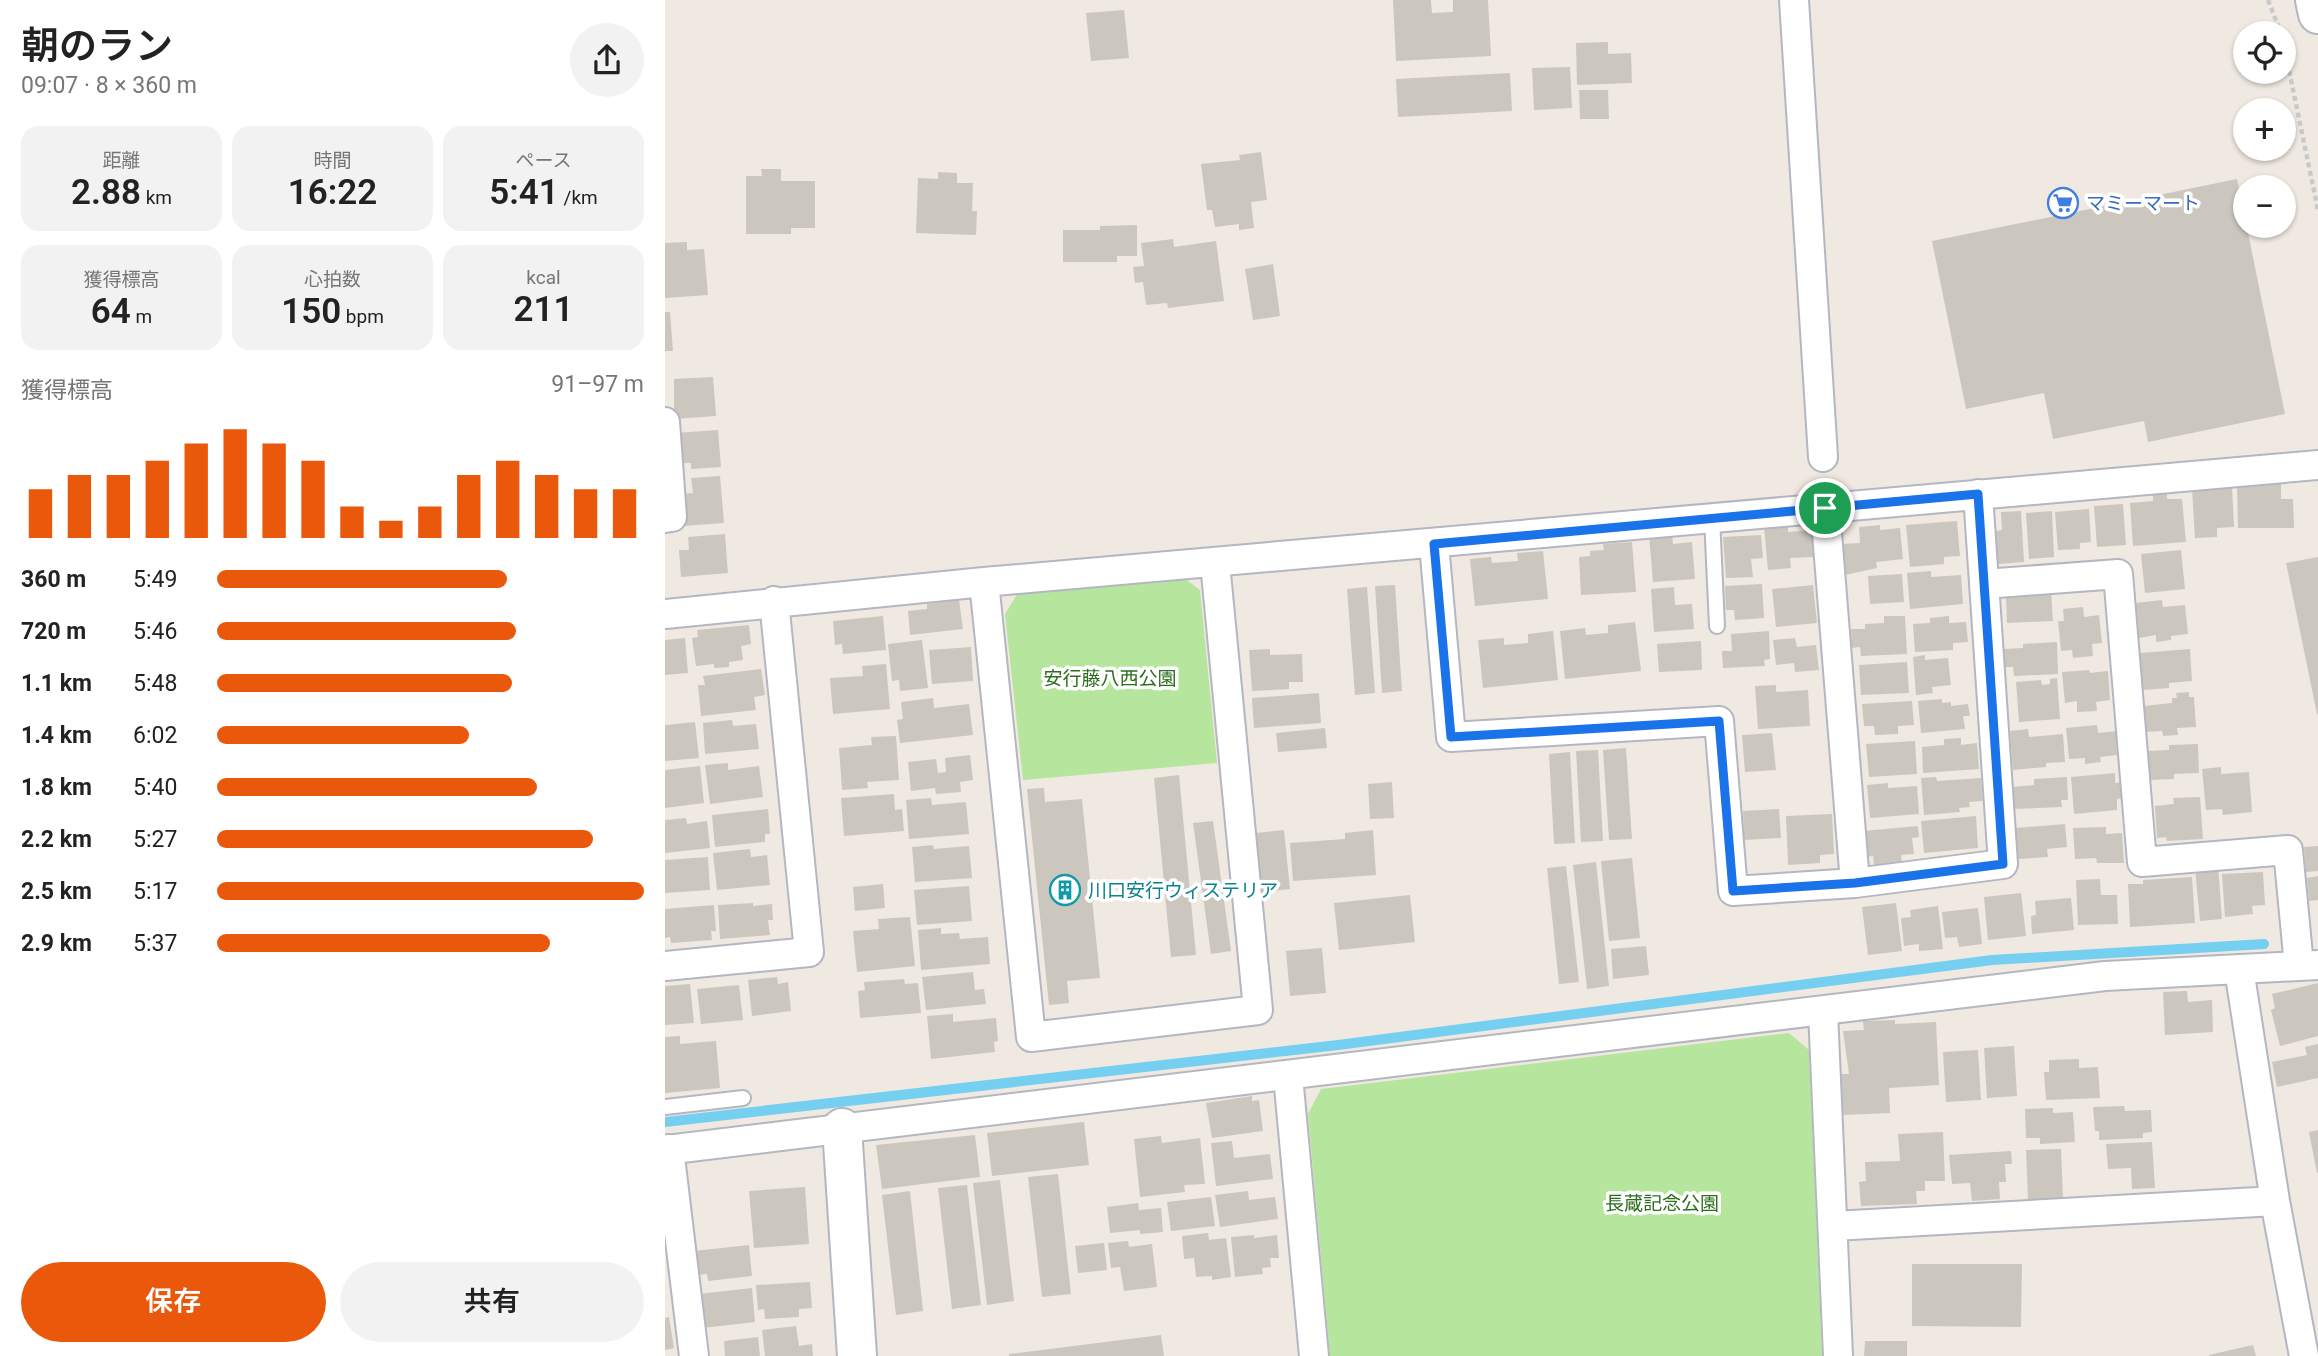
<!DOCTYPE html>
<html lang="ja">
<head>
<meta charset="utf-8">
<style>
	body { margin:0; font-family:Roboto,"Noto Sans JP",sans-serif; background:#f2f2f2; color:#222; height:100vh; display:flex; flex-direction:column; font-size:26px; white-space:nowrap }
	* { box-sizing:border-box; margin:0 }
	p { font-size:23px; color:#767676 }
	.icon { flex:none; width:38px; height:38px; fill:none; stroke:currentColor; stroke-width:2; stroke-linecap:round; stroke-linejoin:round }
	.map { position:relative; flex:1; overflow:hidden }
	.panel { display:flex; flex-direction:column; background:#fff; width:665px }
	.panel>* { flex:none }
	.controls { position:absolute; left:1568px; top:21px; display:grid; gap:14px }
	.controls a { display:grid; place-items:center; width:63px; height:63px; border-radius:50%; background:#fff; box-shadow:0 2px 5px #0004; font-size:35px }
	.pin { position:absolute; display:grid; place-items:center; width:60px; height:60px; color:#fff; margin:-30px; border:4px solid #fff; border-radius:50%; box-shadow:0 2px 7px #0007 }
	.round { display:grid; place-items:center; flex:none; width:74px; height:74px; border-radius:37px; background:#f2f2f2 }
	.headline { display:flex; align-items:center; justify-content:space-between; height:119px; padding:0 21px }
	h1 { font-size:38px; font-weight:600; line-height:52px }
	.figures { display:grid; grid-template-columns:repeat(3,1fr); gap:10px; height:119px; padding:7px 21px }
	.figures div { display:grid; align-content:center; border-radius:18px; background:#f2f2f2; text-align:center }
	.figures b { font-size:35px; font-weight:600 }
	.figures small { font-size:19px; font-weight:400 }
	.figures p { font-size:19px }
	.chart { height:196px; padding:14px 21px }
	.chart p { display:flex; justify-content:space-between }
	.chart svg { width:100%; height:126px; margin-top:7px; stroke:#ea580c; stroke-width:6 }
	.primary-button { display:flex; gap:14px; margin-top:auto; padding:14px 21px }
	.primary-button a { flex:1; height:80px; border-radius:42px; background:#ea580c; color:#fff; font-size:28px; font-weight:600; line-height:80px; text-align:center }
	.primary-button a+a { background:#f2f2f2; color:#222 }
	ul { padding:0 21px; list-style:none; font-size:23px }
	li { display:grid; grid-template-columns:112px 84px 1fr; align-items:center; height:52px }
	li i { height:18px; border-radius:9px; background:#ea580c }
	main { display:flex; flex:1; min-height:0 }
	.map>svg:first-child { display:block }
</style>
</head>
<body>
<main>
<section class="panel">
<div class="headline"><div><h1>朝のラン</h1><p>09:07 · 8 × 360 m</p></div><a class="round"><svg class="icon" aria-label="share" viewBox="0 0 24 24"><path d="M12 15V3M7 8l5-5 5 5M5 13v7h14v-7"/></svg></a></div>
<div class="figures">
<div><p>距離</p><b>2.88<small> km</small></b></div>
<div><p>時間</p><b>16:22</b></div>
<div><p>ペース</p><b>5:41<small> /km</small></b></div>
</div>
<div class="figures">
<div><p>獲得標高</p><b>64<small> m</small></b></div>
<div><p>心拍数</p><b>150<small> bpm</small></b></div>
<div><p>kcal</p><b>211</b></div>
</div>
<div class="chart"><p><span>獲得標高</span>91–97 m</p>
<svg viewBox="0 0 160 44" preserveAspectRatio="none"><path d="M5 44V27M15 44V22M25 44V22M35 44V17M45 44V11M55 44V6M65 44V11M75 44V17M85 44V33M95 44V38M105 44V33M115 44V22M125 44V17M135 44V22M145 44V27M155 44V27"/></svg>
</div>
<ul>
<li><b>360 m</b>5:49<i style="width:68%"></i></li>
<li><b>720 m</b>5:46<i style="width:70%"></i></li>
<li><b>1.1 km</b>5:48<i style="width:69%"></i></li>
<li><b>1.4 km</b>6:02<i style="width:59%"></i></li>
<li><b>1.8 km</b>5:40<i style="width:75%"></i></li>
<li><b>2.2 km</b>5:27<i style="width:88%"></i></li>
<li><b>2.5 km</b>5:17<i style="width:100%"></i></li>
<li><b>2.9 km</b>5:37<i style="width:78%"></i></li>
</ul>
<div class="primary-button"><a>保存</a><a>共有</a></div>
</section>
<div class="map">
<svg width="1653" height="1356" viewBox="0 0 1653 1356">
	<rect width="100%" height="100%" fill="#efe9e1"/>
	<!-- green -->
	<path fill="#b6e59e" d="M519 578 535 590 552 763 358 780 340 614 354 591Z
		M1124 1033 1144 1050 1157 1356H665L643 1114 656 1089Z"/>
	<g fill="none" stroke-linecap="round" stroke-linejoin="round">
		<!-- stream -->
		<path stroke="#75cff0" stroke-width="10" d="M0 1122 673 1045 1327 960 1599 944"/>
	</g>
	<!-- building -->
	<path fill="#cbc7bf" d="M728 0H766L767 13 788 12V0H823L826 56 731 61Z
		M459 10 464 58 426 61 421 13Z
		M943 42V54L966 53 967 83 912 85 911 43Z
		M905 67 907 108 869 110 867 68Z
		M845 73 847 111 733 117 731 79Z
		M914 90H943L944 119H915Z
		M596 152 602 200 586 202 589 228 574 230V224L550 227 547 210H542L536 164 575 160 574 155Z
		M96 169H116V181H150V228H126V234H81V176H97Z
		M273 172 292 173V183H308L307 211H312L311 235 251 233 253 178 273 179Z
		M1572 179 1620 414 1483 442 1479 421 1388 439 1379 393 1301 409 1267 241Z
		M472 225V256H452V262H398V230H435V226Z
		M508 239 509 247 551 241 559 301 503 308 502 303 481 305 478 282 470 283 468 267 479 266 476 243Z
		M22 242V250L39 249 43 295 0 298V243Z
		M608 264 615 316 588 320 580 269Z
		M0 312H5L8 351H0Z
		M48 377 51 416 9 419V379Z
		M53 430 56 467 26 469V463H12L10 433Z
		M55 476 59 523 18 526 15 494 28 493 26 478Z
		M1572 482H1616V499H1628L1629 528H1573Z
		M1567 487 1569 527 1552 528V537L1530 538 1527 489Z
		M1502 494V499H1517L1521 542 1468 546 1465 503 1488 501V495Z
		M1458 504 1461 545 1432 547 1429 506Z
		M1424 509 1426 542 1415 543V549L1393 550 1390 512Z
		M1356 511 1359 562 1333 564 1330 531 1337 530 1336 512Z
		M1387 511 1389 557 1364 559 1361 513Z
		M1292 521 1295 556 1279 557V564L1245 567 1241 525Z
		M1123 525V532L1147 530 1149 557 1125 558 1126 568 1103 570 1099 527Z
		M1215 525V530L1235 528 1238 559 1211 562 1212 568 1180 575 1177 544 1195 543 1194 527Z
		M1007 533 1008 544 1027 542 1030 579 988 582 984 535Z
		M60 534 63 573 16 577 14 550H24L23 537Z
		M1096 535 1098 558 1086 559 1088 577 1061 578 1058 537Z
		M967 542 971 592 916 595 914 557 925 556V551L939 550 938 544Z
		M1516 550 1520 589 1480 593 1476 554Z
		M878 551 883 599 810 606 805 559 826 557 827 563 853 561 852 553Z
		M1653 557V714H1652L1621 563Z
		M1266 571V577L1296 575 1298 604 1245 609 1242 573Z
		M1237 574 1239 602 1205 604 1203 576Z
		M1097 584 1099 618 1070 620 1069 610H1061L1060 586Z
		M730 585 737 691 717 693 710 586Z
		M1148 585 1152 623 1111 627 1107 589Z
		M702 587 710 693 690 695 682 589Z
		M1009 587 1010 605 1027 604 1029 629 989 632 986 589Z
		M1386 592 1388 621 1342 623 1341 594Z
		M294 600 298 629 245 635 243 611 262 609V604Z
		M1497 600 1498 607 1520 605 1523 634 1506 636V640L1491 642V635L1474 638 1470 603Z
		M1418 607 1419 617 1434 615 1437 643 1427 644 1428 656 1408 658 1407 650 1396 651 1393 621H1399L1398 609Z
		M218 616 221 650 178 654 177 644 170 645 168 621Z
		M1219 616H1240L1242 654 1196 656 1195 647 1187 648 1186 629H1200V624L1219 623Z
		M1284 616V623L1301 622 1303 642 1288 643V650L1250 652 1248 624 1265 623V618Z
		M970 622 976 671 900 679 895 631 920 628 921 635 943 633V625Z
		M84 625 86 644 76 646 78 660 64 662V667L49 668V664L31 666 27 638 33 637 32 630Z
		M888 631 893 680 818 688 813 640 839 638V645L863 643V634Z
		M1104 631 1105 659 1099 660 1100 666 1058 668 1057 651H1067L1066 634Z
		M20 638 23 673 0 675V640Z
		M1130 638 1132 647 1151 645 1154 670 1130 672 1129 663 1111 665 1108 640Z
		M257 640 263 688 235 691 234 680 227 681 223 644Z
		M1036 641 1037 670 994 672 992 644Z
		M1392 642 1393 674 1349 676 1348 667H1339V649L1358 648V644Z
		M306 647 308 681 267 684 264 650Z
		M605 649V655L637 654 638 682H624V689L587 691 584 650Z
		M1525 649 1527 681 1504 683V688L1478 690 1475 653Z
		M1260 655V660L1283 658 1286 685 1267 687 1268 693 1251 695 1248 657Z
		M1242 662 1244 693 1196 695 1194 665Z
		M221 664 225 709 168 714 165 678 198 676 197 666Z
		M96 669 100 695 89 697 91 710 36 716 33 685H40L38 676Z
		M1424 670 1425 673 1443 671 1445 700 1431 702 1432 711 1412 712V701L1400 703 1397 672Z
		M1392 678 1395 719 1354 722 1351 682 1376 680 1377 685 1385 684V679Z
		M1111 685V692L1143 690 1145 726 1093 729 1090 686Z
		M1524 692V697H1529L1531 727 1512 728 1513 735 1498 736 1497 731 1479 732 1478 706 1507 703V698H1512L1511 693Z
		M654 693 656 723 589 728 587 698Z
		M268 698 269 708 304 704 308 735 235 743 232 720 238 719 236 702Z
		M1277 699V703L1286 702V706L1303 704 1305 716H1298L1300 729 1256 733 1253 701Z
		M1247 701 1249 725 1233 726V734L1210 735 1209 726H1199L1197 704Z
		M67 720 68 726 91 724 94 749 40 754 38 723Z
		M30 722 34 758 0 761V725Z
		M1432 725 1433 733 1454 731 1455 744 1451 745 1452 755 1435 757 1436 762 1420 764V758L1404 759 1401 728Z
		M660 728 662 748 613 752 611 733Z
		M1363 729 1364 737 1398 734 1400 762 1381 763V767L1348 770 1345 731Z
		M1107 733 1111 770 1080 772 1077 735Z
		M231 736 234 780 202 782 203 788 177 790 174 748 207 745 206 737Z
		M1296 738V745L1312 743 1314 769 1258 773 1257 747 1279 745V739Z
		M1250 741 1252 774 1204 777 1201 744Z
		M1533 744 1534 773 1509 774V779L1484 780 1482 751 1504 750V745Z
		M961 748 967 839 944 840 938 750Z
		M933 750 938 841 916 842 911 751Z
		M905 752 910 843 889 844 884 754Z
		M305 755 308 780 295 782 296 792 271 794 270 788 246 791 243 762 271 759 273 773 281 772 280 758Z
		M63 763V770L94 766 98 797 45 804 40 765Z
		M35 766 39 803 0 808V770Z
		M1556 767V774L1584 772 1587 812 1558 815 1557 809 1541 810 1537 769Z
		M1450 773V783L1460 782 1461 798 1452 799V810L1409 814 1406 777Z
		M514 775 531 955 506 957 489 778Z
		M1271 777 1272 781 1316 778 1318 801 1304 802 1305 807 1294 808 1295 812 1259 815 1256 778Z
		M1402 777 1403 800H1396L1397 807 1348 809 1347 787 1369 785V779Z
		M727 782 729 818 705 819 703 784Z
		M1223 783V788L1252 786 1254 814 1205 818 1202 785Z
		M379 788 380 802 417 799 435 978 402 981 404 1003 384 1005 362 789Z
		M229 794 230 810 237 809 239 831 179 836 176 798Z
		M1535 797 1538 839 1502 841 1501 837 1492 838 1490 806 1509 804 1508 798Z
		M266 798 267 805 301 802 304 834 244 839 241 800Z
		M103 809 105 834H100V842L50 847 47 815Z
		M1114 809 1116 838 1079 840 1078 811Z
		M1167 814 1169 854 1155 855V863L1123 865 1121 816Z
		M1311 816 1313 848 1259 853 1256 821Z
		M21 818 22 824 42 821 45 848 0 853V820Z
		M548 821 566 951 546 954 528 823Z
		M1400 824 1402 847 1382 849 1383 857 1353 859 1350 828Z
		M1253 826 1254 837 1247 838 1249 854 1236 855 1237 862 1209 865 1208 856 1200 857 1198 831Z
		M1441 827V834L1457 833 1459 863H1432L1431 858 1410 859 1408 828Z
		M619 830 625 889 597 892 591 833Z
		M708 830 711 875 628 881 625 843 680 839V833Z
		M268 845 269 849 304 846 307 878 250 882 247 847Z
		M1653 846V871L1641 872 1639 847Z
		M85 849 86 857 102 855 105 885 52 890 48 853Z
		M43 857 45 890 0 893V860Z
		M967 858 975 938 944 941 936 861Z
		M931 862 944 986 922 989 908 865Z
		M901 866 914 982 894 984 882 868Z
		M1553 866 1557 919 1535 921 1530 868Z
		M1598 872 1600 905 1587 906 1588 914 1560 917 1557 874Z
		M1653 876V900L1644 901 1642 878Z
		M1527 877 1530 923 1465 927 1463 884H1478V880Z
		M1435 879 1436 895H1452L1453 924 1413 925 1411 880Z
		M218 884 220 908 190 911 188 887Z
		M304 886 307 921 252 925 249 890Z
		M1356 893 1361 936 1323 940 1319 897Z
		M745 895 750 942 674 950 669 903Z
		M1406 898 1409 930 1367 934 1366 916 1371 915 1370 901Z
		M88 903V906L107 904 108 920H103L105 935 55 939 53 905Z
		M1231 903 1237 951 1203 955 1197 907Z
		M49 905 51 931H46L47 940 6 943 5 937 0 938V909Z
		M1273 906 1278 949 1254 951V944L1239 946 1236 918 1246 917 1245 910Z
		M1313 908 1317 944 1294 947 1292 937 1280 938 1277 912Z
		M245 917 250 966 192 972 188 931 214 929 213 919Z
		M276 928V934L294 933 295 939 323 937 325 964 256 970 253 930Z
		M981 946 984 975 948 979 946 949Z
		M657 948 661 993 625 996 621 951Z
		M308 972 310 990 319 989 321 1004 261 1010 257 977Z
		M112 977 113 984 123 982 126 1011 87 1016 83 980Z
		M239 979 240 984 253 983 256 1013 195 1018 193 991 200 990 199 982Z
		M1653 983V1036L1615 1046 1606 1010 1610 1008 1607 994Z
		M25 984 29 1023 0 1025V986Z
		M74 985 78 1020 36 1024 32 989Z
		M1522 991 1523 1002 1547 1000 1548 1032 1500 1035 1498 992Z
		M288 1014V1022L331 1018 333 1041 329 1042 330 1052 266 1059 262 1016Z
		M1230 1020V1024L1271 1022 1274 1085 1224 1088 1225 1113 1178 1115 1176 1074H1184L1178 1031 1199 1030 1198 1021Z
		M15 1036V1044L51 1041 55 1088 0 1093V1037Z
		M1653 1044V1078L1612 1087 1607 1062 1642 1055 1640 1047Z
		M1349 1046 1352 1096 1322 1098 1319 1048Z
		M1313 1050 1316 1100 1281 1102 1278 1052Z
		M1414 1059V1068L1433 1067 1435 1098 1381 1100 1379 1072H1384V1060Z
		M587 1096V1101L594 1100 598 1131 547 1138 541 1103Z
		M1459 1106 1460 1111 1486 1110 1487 1132 1478 1133V1138L1434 1140V1131H1430L1428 1107Z
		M1388 1108V1113L1408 1112 1410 1142 1375 1144V1138H1361L1360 1109Z
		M419 1122 424 1165 327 1176 322 1133Z
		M1653 1130V1173H1652L1644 1132Z
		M1278 1132 1280 1181H1260V1191H1251L1252 1204 1196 1206 1194 1182 1201 1181 1200 1162 1235 1161 1233 1134Z
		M310 1135 315 1177 217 1189 211 1145Z
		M496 1136 497 1143 535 1138 540 1184 519 1185 520 1192 475 1197 469 1139Z
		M567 1141 569 1158 605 1154 608 1179 551 1186 546 1143Z
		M1487 1142 1490 1188 1467 1189 1466 1168 1443 1169 1441 1144Z
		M1396 1149 1398 1198 1363 1200 1361 1150Z
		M1346 1151 1347 1164H1340L1341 1182H1334L1335 1199 1307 1201 1305 1183 1287 1184 1284 1155Z
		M393 1174 406 1294 377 1297 363 1177Z
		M335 1180 349 1301 322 1305 308 1183Z
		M302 1185 316 1305 287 1309 273 1188Z
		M140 1187 144 1244 89 1248 84 1191Z
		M245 1191 258 1311 231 1315 217 1195Z
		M583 1191 584 1200 610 1197 613 1219 555 1227 550 1195Z
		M546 1197 550 1226 506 1231 502 1202Z
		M473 1203 474 1210 496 1208 498 1232 475 1234V1230L445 1233 442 1207Z
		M543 1233 544 1240 561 1238 566 1277 547 1280V1276L531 1277 529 1258 519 1259 517 1236Z
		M589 1235V1238L612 1235 614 1258H605L606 1267 597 1268 598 1274 570 1277 566 1237Z
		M463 1241 464 1247 487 1244 492 1287 459 1291 455 1267 446 1268 443 1243Z
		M439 1243 442 1270 413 1273 410 1246Z
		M84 1245 87 1276 43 1281 42 1274 32 1275 29 1251Z
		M1247 1264H1357L1356 1327 1247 1326Z
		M145 1282 147 1308 134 1309V1317L100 1319 99 1309 93 1310 91 1285Z
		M87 1288 90 1322 38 1328 34 1294Z
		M4 1317 9 1348 0 1350V1318Z
		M131 1326 134 1346 147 1344 148 1356H100L97 1330Z
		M496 1335 499 1356H344V1354Z
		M93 1337 95 1356H60L59 1341Z
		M1200 1341H1242V1356H1199Z
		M1588 1345 1591 1356H1545L1544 1355Z"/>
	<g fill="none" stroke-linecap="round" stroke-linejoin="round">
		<!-- lane casing -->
		<g stroke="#b4b7c1" stroke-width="18">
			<path id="lane" d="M1047 518 1052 626
				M0 1107 78 1098"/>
		</g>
		<!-- street casing -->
		<g stroke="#b4b7c1" stroke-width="32">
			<path id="street" d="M1129 0 1158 457
				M0 422 7 517 0 518
				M1160 508 1190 883 1338 864 1313 494
				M769 544 786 737 1054 721 1068 891 1190 883
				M319 582 366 1037 593 1010 550 563
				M1319 584 1453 574 1477 862 1623 850 1634 966
				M0 614 319 582 1653 465
				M0 966 144 952 109 601
				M1574 969 1610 1201 1639 1356
				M1158 1011 1173 1356
				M623 1076 649 1356
				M4 1149 29 1356
				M0 1150 1440 976 1653 965
				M1169 1226 1610 1201"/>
		</g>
		<!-- secondary casing -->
		<g stroke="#b4b7c1" stroke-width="42">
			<path id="secondary" d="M1650 0 1653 14
				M177 1128 192 1356"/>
		</g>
		<!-- path -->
		<path stroke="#c9c9c9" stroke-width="4.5" stroke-dasharray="5 3.5" stroke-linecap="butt" d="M1603 0 1616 33
			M1619 46 1653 210"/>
		<!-- lane -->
		<use href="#lane" stroke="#fff" stroke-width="14"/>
		<!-- street -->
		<use href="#street" stroke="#fff" stroke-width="28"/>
		<!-- secondary -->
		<use href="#secondary" stroke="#fff" stroke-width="38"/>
	</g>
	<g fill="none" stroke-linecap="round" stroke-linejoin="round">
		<!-- route casing -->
		<g stroke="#fff" stroke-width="14">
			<path id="route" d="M1313 494 1338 864 1190 883 1068 891 1054 721 786 737 769 544Z"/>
		</g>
		<!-- route -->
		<use href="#route" stroke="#1a73e8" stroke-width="9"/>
	</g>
	<!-- icons -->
	<defs>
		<g id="supermarket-ring" transform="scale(1.575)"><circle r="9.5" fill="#fff" stroke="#3f7fe0" stroke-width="1.5"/><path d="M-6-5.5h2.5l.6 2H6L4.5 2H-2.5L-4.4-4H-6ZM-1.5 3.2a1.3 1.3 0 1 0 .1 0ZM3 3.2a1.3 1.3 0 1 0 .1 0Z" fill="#3f7fe0"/></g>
		<g id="building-ring" transform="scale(1.575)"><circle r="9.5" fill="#fff" stroke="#0f9aa8" stroke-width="1.5"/><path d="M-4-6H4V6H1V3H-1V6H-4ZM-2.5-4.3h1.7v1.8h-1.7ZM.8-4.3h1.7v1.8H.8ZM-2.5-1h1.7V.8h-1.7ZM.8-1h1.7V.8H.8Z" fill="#0f9aa8"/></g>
	</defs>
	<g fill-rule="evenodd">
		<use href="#supermarket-ring" x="1398" y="203"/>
		<use href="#building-ring" x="400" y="890"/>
	</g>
	<g text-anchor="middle" stroke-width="7" stroke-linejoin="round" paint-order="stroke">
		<!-- shop labels -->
		<g font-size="19" fill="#366cbe" stroke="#fff" text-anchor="start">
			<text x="1421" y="210">マミーマート</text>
		</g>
		<!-- park labels -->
		<g font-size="19" fill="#2c6e1b" stroke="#fff">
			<text x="445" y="685">安行藤八西公園</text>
			<text x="997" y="1210">長蔵記念公園</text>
		</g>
		<!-- culture labels -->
		<g font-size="19" fill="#0d838f" stroke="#fff" text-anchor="start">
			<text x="423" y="897">川口安行ウィステリア</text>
		</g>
	</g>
</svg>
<div class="controls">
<a><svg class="icon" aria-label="locate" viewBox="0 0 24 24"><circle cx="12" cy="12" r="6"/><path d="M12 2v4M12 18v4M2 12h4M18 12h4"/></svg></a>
<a>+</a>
<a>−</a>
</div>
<div class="pin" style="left:1160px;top:508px;background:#1e9e55"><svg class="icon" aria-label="arrive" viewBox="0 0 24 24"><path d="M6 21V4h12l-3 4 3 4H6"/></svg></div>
</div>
</main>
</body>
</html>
